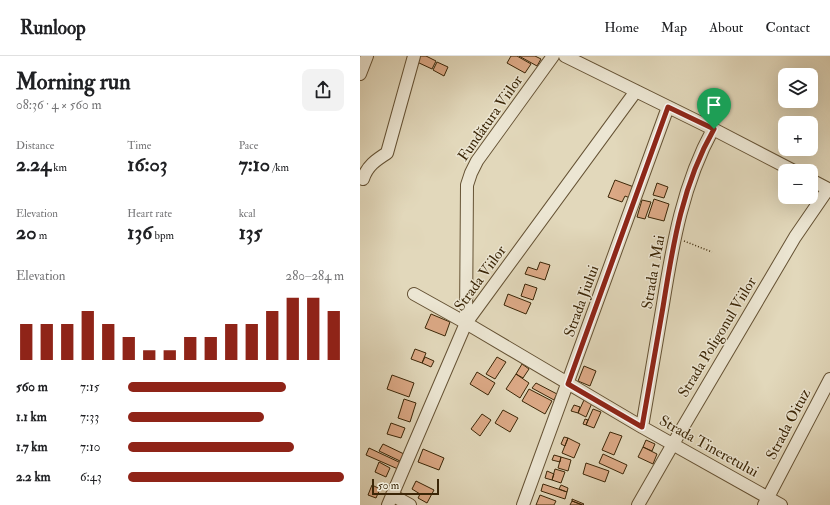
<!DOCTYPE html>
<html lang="en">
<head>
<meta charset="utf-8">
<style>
	body { margin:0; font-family:"IM FELL Double Pica",serif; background:#f2f2f2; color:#202124; height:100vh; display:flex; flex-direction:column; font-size:15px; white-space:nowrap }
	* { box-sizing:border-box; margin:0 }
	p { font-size:13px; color:#757577 }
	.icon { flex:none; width:22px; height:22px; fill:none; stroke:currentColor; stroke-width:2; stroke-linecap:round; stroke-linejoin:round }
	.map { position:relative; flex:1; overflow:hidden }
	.side { display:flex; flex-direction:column; background:#fff; width:360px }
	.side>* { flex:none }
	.buttons { position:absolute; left:418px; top:12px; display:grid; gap:8px }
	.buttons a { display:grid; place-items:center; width:40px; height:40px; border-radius:8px; background:#fff; box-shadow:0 4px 16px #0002; font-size:20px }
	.scale { position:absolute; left:12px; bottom:10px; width:67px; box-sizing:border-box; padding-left:4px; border:2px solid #3b2607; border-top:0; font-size:11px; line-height:14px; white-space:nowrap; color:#3b2607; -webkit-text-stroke:3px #ece6d3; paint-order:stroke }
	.pin { position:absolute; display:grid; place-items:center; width:34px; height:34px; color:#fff; margin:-41px -17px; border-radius:50% 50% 50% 0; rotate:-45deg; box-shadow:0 0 4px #0007 }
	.pin .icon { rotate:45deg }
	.round { display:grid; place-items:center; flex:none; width:42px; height:42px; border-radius:8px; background:#f2f2f2 }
	.head { display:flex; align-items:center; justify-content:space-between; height:68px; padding:0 16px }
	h1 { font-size:22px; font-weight:700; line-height:30px }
	.figures { display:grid; grid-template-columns:repeat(3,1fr); gap:6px; height:68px; padding:4px 16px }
	.figures div { display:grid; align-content:center }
	.figures b { font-size:20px; font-weight:700 }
	.figures small { font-size:11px; font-weight:400 }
	.figures p { font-size:11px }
	.chart { height:112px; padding:8px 16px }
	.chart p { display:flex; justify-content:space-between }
	.chart svg { width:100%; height:72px; margin-top:4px; stroke:#8f2418; stroke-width:6 }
	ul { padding:0 16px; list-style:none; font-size:13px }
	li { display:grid; grid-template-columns:64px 48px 1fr; align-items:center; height:30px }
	li i { height:10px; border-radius:5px; background:#8f2418 }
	header { display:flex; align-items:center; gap:24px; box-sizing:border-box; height:56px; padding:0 20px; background:#fff; border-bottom:1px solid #e0e0e0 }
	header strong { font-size:19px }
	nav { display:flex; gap:22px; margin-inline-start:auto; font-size:14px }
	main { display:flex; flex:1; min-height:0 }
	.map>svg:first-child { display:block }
</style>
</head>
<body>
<header>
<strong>Runloop</strong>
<nav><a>Home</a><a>Map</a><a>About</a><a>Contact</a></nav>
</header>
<main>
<section class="side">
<div class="head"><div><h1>Morning run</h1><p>08:36 · 4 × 560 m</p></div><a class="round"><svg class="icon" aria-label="share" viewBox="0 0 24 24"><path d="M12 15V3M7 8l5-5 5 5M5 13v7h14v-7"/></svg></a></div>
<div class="figures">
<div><p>Distance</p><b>2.24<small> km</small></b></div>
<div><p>Time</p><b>16:03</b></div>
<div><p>Pace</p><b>7:10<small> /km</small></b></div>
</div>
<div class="figures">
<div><p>Elevation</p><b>20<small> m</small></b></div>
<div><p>Heart rate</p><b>136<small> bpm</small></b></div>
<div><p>kcal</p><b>135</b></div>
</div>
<div class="chart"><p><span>Elevation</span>280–284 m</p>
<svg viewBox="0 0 160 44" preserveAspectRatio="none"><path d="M5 44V22M15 44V22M25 44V22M35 44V14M45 44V22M55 44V30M65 44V38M75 44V38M85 44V30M95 44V30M105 44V22M115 44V22M125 44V14M135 44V6M145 44V6M155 44V14"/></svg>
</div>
<ul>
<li><b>560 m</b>7:15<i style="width:73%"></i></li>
<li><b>1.1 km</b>7:33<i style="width:63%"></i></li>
<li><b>1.7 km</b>7:10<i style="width:77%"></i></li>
<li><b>2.2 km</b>6:43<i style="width:100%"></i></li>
</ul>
</section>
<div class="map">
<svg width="470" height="449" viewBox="0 0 470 449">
	<rect width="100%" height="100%" fill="#e2d8bb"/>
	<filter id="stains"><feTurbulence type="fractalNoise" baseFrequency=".005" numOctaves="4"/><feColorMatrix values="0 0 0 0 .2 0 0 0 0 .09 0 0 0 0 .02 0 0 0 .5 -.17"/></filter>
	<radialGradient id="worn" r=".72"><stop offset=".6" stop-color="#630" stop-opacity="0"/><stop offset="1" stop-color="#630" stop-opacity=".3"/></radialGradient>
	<!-- building -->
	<path fill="#dca986" stroke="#3b2607" d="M60 0H66L76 5 72 13 57 6Z
		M151 0H157L171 8 165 17 147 7Z
		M159 0H175L181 3 177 10Z
		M77 6 88 11 84 20 73 14Z
		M255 124 274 131 270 142 265 140 262 146 248 141Z
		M297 127 308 131 304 142 293 139Z
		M294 143 309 148 304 165 288 161Z
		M282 144 291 146 285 163 277 161Z
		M180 206 190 209 185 224 165 218 168 211 177 214Z
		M165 228 177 232 173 244 161 240Z
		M148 238 171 247 166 258 144 249Z
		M71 258 90 266 85 280 65 272Z
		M55 293 66 297 62 307 51 303Z
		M65 301 74 305 71 311 62 307Z
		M137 301 146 306 135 323 126 318Z
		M162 308 169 313 163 322 156 318Z
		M224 310 236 315 230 330 218 325Z
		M117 316 135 327 128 339 110 328Z
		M156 318 169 327 160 342 146 333Z
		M32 319 54 327 49 341 27 333Z
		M176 327 197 338 194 344 172 332Z
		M169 333 192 345 185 358 162 345Z
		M44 343 56 347 50 366 38 362Z
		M224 344 232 347 226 361 218 357Z
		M214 349 220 351 218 357 211 355Z
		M233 353 241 356 234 372 226 369Z
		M143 354 158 362 150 376 135 367Z
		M122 358 131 364 120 380 111 373Z
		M225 363 228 364 226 369 223 368Z
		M31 367 45 372 41 382 27 378Z
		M250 376 262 380 254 399 242 394Z
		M204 381 208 382 205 390 201 388Z
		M208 382 220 388 214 402 202 397Z
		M286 384 295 388 292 395 283 391Z
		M23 388 44 398 40 405 19 395Z
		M283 391 297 398 293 408 278 401Z
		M9 392 41 407 38 413 6 399Z
		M63 393 84 402 79 414 58 406Z
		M243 398 267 409 263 418 239 407Z
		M194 399 201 401 200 406 192 404Z
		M201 401 211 404 208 415 198 412Z
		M19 406 30 412 26 421 15 416Z
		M226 407 249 415 245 426 223 418Z
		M195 413 205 416 201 427 192 424Z
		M187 415 194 418 192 424 185 422Z
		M56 425 74 434 67 447 58 442 60 438 52 433Z
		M183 428 207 436 205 443 181 435Z
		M12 429 20 433 16 442 8 439Z
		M201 429 208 432 207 436 199 433Z
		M180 439 196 445 194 449H176Z
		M212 443 224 448 223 449 212 445Z
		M212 445 222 449H210Z"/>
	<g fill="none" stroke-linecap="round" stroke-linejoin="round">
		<!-- minor casing -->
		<g stroke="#655234" stroke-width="14">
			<path id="minor" d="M205 0 353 73 434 115
				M0 18 7 0
				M3 123C7 110 16 104 27 97L54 0
				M451 124 470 134
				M54 238 106 267 282 371 421 449
				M106 267 107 129 111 117 117 105 193 0
				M282 371C289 330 296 289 303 248 313 186 323 128 353 73
				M32 439 50 449
				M28 449 106 267 276 35
				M163 449 308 51
				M278 449 313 388 435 181 468 133
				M404 449 470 323"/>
		</g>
		<!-- path -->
		<path stroke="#3b2607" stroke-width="1.5" stroke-dasharray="1 2" stroke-linecap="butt" d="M324 185 352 196"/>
		<!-- minor -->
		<use href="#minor" stroke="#ece6d3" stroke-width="12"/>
	</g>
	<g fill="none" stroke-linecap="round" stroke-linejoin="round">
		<!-- route casing -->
		<g stroke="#fff" stroke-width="8">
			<path id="route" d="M308 51 354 73C322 129 313 188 303 251 296 291 289 331 282 371L208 328Z"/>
		</g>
		<!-- route -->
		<use href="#route" stroke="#8f2418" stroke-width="5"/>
	</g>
	<g text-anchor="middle" stroke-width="3" stroke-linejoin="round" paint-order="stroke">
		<!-- street labels -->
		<g font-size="15" fill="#3b2607" stroke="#ece6d3">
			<text transform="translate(130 62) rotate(-55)" y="5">Fundătura Viilor</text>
			<text transform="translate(293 216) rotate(-80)" y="5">Strada 1 Mai</text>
			<text transform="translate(120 222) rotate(-54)" y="5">Strada Viilor</text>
			<text transform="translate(221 245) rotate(-70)" y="5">Strada Jiului</text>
			<text transform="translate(357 281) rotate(-59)" y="5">Strada Poligonul Viilor</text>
			<text transform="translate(428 368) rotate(-62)" y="5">Strada Oituz</text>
			<text transform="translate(349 390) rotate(29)" y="5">Strada Tineretului</text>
		</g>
	</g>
	<rect width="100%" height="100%" filter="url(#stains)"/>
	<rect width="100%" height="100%" fill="url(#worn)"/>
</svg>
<div class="buttons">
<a><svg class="icon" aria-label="layers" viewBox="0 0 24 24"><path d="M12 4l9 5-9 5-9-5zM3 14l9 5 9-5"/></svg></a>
<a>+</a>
<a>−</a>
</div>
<div class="scale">50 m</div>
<div class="pin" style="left:354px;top:73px;background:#1e9e55"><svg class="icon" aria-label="arrive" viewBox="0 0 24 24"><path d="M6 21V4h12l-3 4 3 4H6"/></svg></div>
</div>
</main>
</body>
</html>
